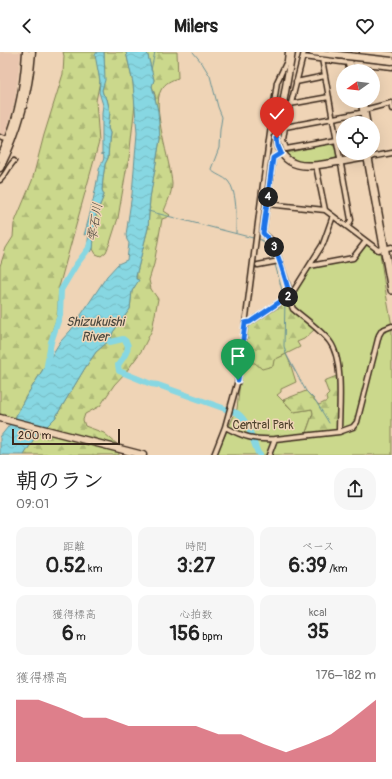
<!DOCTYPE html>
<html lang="ja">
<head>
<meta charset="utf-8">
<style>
	body { margin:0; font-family:Pangolin,"Klee One",sans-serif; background:#f6f6f6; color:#222; height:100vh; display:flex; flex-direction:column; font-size:15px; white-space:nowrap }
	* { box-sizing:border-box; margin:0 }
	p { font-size:13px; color:#767676 }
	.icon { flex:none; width:22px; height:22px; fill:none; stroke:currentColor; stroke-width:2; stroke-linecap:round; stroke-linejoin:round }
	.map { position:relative; height:403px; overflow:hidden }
	.drawer { display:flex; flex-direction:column; background:#fff; flex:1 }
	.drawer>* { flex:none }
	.needle { width:26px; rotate:256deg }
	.controls { position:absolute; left:336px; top:12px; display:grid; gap:8px }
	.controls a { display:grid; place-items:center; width:44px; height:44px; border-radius:50%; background:#fff; box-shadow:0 4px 16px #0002; font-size:20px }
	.scale { position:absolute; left:12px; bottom:10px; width:108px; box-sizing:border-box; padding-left:4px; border:2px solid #3b2a1e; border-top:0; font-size:11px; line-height:14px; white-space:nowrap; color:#3b2a1e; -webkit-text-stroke:3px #efd4b6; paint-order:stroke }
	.pin { position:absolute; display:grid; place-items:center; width:34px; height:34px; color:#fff; margin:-41px -17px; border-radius:50% 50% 50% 0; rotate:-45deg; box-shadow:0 0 4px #0007 }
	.pin .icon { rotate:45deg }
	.km { position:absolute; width:20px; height:20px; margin:-10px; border-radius:50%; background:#222; color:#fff; font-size:11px; line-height:20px; text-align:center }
	.round { display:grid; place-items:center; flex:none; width:42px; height:42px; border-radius:16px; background:#f6f6f6 }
	.head { display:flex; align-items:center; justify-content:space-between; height:68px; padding:0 16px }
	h1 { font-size:22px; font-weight:700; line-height:30px }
	.metrics { display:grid; grid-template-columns:repeat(3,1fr); gap:6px; height:68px; padding:4px 16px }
	.metrics div { display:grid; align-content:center; border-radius:10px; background:#f6f6f6; text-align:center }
	.metrics b { font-size:20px; font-weight:700 }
	.metrics small { font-size:11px; font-weight:400 }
	.metrics p { font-size:11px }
	.chart { height:112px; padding:8px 16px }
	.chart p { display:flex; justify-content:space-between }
	.chart svg { width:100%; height:72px; margin-top:4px; fill:#d1495b; opacity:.7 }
	header { display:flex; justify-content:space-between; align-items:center; height:52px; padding:0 16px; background:#fff; font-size:18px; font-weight:700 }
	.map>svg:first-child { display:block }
</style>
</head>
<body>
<header><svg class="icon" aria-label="back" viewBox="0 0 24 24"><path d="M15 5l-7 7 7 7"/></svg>Milers<svg class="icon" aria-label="heart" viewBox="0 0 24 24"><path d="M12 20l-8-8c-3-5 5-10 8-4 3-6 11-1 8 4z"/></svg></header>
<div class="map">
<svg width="392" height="403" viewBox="0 0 392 403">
	<defs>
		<pattern id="forest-firs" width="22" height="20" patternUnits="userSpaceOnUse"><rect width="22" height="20" fill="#cbd88c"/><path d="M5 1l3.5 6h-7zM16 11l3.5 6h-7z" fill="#afba78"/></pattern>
		<pattern id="water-waves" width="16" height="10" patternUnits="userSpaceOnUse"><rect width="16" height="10" fill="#87d7e2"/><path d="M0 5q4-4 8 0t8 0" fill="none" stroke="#75b9c1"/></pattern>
	</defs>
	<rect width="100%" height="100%" fill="#efd4b6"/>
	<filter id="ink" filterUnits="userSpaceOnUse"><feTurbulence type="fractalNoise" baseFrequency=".025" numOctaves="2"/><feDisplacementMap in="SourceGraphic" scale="8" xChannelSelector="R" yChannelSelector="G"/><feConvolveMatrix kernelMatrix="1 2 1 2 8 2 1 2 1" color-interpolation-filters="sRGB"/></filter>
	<g filter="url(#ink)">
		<!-- built -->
		<path fill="#e9c5ae" d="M0 0H21L15 48 5 83 0 82Z"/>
		<!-- green -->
		<path fill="#cbd88c" stroke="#838155" d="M333 91 338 105C322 112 297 115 286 101Z
			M366 192H368L380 201 385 236 392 274V403H216L237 357 242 310C259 311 271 310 286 302L290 311 296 330 281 337V340L277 343 294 360 312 357 313 361 305 383 339 379 338 307 329 288 293 257 292 246 311 216 354 208Z"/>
		<!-- forest -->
		<path fill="url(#forest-firs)" stroke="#838155" d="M63 0H97L96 3 100 29 96 49 99 90 59 235 57 265 52 279 45 314 24 348 15 366 0 362V214L6 196 13 185 14 172 32 129 44 83 63 22 64 4Z
			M104 0H126L133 31 135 52 129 106 126 119 118 166 110 191 106 200 101 204 96 202 93 197 96 163 104 143 102 138 103 126 105 112 108 106 109 90 110 81 108 76 110 60 107 47 103 42 102 38 104 28Z
			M147 0H177L178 26C171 28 165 31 161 38 151 55 171 111 172 132 172 141 167 151 164 159L170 163 168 165 162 167 154 212 149 228 151 237 158 247 152 278 142 298 126 320 114 333 100 354 85 362 83 368 85 374 104 381 118 393 119 403H24L34 387 55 366 85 316 96 300 111 287 113 280 130 257 132 239 138 228 136 227V224L148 176 150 146 160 87 155 43 152 34 154 28Z
			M287 247 315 277 304 287 297 290 300 295 274 308 273 314 262 317 255 311 242 310 247 278 250 273Z
			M339 323V379L305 384 313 361 312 357 294 360 283 348 306 339 319 353 327 349 326 345 329 342 324 329Z"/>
		<!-- water -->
		<path fill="url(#water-waves)" stroke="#699294" d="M97 0H104L105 28 102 38 103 42 107 47 110 60 108 76 110 81 109 90 108 106 105 112 103 126 102 138 104 143 96 163 93 197 91 200 87 196 89 181 84 183C91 161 95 140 99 118 100 111 106 109 103 101L102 103V62L103 53 99 40 100 29 95 3Z
			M126 0H147L154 28 152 34 158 59 160 87 150 146 148 176 136 224V227L139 228 132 239 130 257 113 280 111 287 96 300 85 316 55 366 34 387 24 403H0V385L15 366 24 348 60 290 71 278 107 224 118 212 127 208 129 191 127 188 126 183 132 142 137 81 133 31Z"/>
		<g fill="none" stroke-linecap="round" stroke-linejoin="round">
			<!-- stream -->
			<path stroke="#699294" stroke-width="1" d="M193 0 202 11 210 24 218 55 222 65 220 78 219 96 211 117 212 119C217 123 224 125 228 129 238 140 236 168 236 181
				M151 18 155 0
				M148 159 253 186
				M259 187 263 189 273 208
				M275 212 283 242
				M285 248 284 294 286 302 306 339 315 348 329 371"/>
			<!-- river -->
			<path stroke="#87d7e2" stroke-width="6" d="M105 284 110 290 123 287C134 294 123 306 118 313L119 319 151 332 158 333 237 361C249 369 252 388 258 401L260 403
				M46 319 51 290 60 263 61 238 76 213 89 196 90 191"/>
			<!-- street casing -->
			<g stroke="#3b2a1e" stroke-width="7">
				<path id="street" d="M304 0 285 75 283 88 286 97 337 88
					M303 5 349 11
					M322 7 351 168 348 174
					M355 11 392 15
					M296 30 325 24
					M290 52 329 45
					M364 58 391 51 392 57
					M285 75 360 61
					M0 85 8 88
					M281 101 273 106 263 181 271 188 277 201 291 243V252L293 257C304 266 322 279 330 290 344 309 339 356 339 380
					M376 104 392 101
					M316 114 325 158 378 198 392 195
					M0 128C6 123 8 115 14 109
					M267 152 325 158
					M258 213 279 209
					M310 214 353 206 366 189
					M245 271 250 270 291 243 323 192 333 164
					M225 375C244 385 253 388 275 387
					M214 403 225 375 238 328 261 147 277 30 287 9 288 0
					M269 403 275 387 339 380 353 375 357 370 379 283 382 278 392 274"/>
			</g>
			<!-- secondary casing -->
			<g stroke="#3b2a1e" stroke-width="9">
				<path id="secondary" d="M292 0 277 86C282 122 313 114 338 110 350 108 361 106 372 104
					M312 0 338 3
					M363 0 392 3
					M0 106C17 74 24 36 26 0
					M0 116C18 80 29 41 32 0
					M0 366 143 403"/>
			</g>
			<!-- primary casing -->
			<g stroke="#3b2a1e" stroke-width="10">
				<path id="primary" d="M347 0 351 19
					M362 49 366 71
					M367 101 392 238"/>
			</g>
			<!-- street -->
			<use href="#street" stroke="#efd4b6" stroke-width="4"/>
			<!-- secondary -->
			<use href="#secondary" stroke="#efd4b6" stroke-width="6"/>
			<!-- primary -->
			<use href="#primary" stroke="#efd4b6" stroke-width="7"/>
			<!-- secondary-bridge casing -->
			<g stroke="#3b2a1e" stroke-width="9" stroke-linecap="butt">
				<path id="secondary-bridge" d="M338 3 392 9"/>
			</g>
			<!-- secondary-bridge -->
			<use href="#secondary-bridge" stroke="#efd4b6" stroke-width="6"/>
		</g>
	</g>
	<g fill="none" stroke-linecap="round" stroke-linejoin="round" filter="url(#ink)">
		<!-- route casing -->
		<g stroke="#fff" stroke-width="8">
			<path id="route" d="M238 328 245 271 250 270 290 243C283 222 279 196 263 181L273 106 281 101 278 94 277 86"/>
		</g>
		<!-- route -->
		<use href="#route" stroke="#1a73e8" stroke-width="5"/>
	</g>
	<g text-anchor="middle" stroke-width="3" stroke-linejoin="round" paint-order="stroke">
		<!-- park labels -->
		<g font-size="12" fill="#51442e" stroke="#efd4b6">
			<text x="263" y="377">Central Park</text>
		</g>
		<!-- water labels -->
		<g font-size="13" font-style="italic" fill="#46443b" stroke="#efd4b6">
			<text transform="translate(94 170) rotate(-81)" y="5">雫石川</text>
			<text x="95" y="274">Shizukuishi<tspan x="95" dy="15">River</tspan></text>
		</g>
	</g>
</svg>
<div class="controls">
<a><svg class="needle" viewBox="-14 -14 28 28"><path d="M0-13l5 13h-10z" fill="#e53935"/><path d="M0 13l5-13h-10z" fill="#767676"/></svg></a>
<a><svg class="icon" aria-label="locate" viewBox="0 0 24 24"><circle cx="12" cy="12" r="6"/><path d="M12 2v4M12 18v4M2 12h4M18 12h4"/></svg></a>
</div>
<div class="scale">200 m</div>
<div class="pin" style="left:238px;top:328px;background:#1e9e55"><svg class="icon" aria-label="arrive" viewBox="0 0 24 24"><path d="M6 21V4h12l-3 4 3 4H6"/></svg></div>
<div class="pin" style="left:277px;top:86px;background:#d93025"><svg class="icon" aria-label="check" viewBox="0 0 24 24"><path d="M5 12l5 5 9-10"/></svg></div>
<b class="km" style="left:288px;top:245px">2</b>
<b class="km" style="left:274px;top:195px">3</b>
<b class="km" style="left:268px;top:145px">4</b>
</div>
<section class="drawer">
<div class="head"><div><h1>朝のラン</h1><p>09:01</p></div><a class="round"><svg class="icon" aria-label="share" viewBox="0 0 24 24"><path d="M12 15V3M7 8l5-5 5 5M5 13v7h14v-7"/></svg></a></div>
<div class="metrics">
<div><p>距離</p><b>0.52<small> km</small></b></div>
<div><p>時間</p><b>3:27</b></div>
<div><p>ペース</p><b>6:39<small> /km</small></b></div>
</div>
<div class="metrics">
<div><p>獲得標高</p><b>6<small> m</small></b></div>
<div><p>心拍数</p><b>156<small> bpm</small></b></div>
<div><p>kcal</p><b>35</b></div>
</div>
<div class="chart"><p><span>獲得標高</span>176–182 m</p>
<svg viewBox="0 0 160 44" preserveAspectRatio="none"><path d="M0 44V6L10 6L20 11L30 17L40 17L50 22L60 22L70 22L80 22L90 27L100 27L110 33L120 38L130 33L140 27L150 17L160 6V44z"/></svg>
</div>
</section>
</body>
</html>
